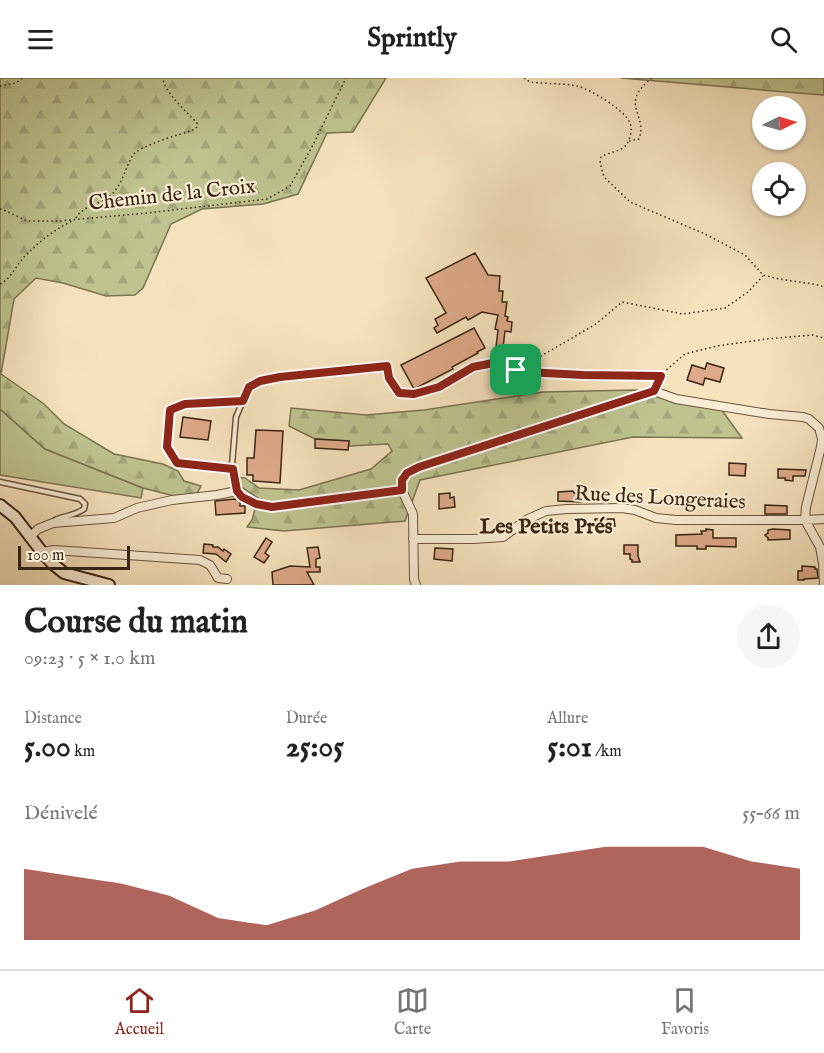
<!DOCTYPE html>
<html lang="fr">
<head>
<meta charset="utf-8">
<style>
	body { margin:0; font-family:"IM FELL English",serif; background:#f6f6f6; color:#222; height:100vh; display:flex; flex-direction:column; font-size:22px; white-space:nowrap }
	* { box-sizing:border-box; margin:0 }
	p { font-size:20px; color:#767676 }
	.icon { flex:none; width:33px; height:33px; fill:none; stroke:currentColor; stroke-width:2; stroke-linecap:round; stroke-linejoin:round }
	.map { position:relative; height:507px; overflow:hidden }
	.sheet { display:flex; flex-direction:column; background:#fff; flex:1 }
	.sheet>* { flex:none }
	.needle { width:39px; rotate:85deg }
	.buttons { position:absolute; left:752px; top:18px; display:grid; gap:12px }
	.buttons a { display:grid; place-items:center; width:54px; height:54px; border-radius:50%; background:#fff; box-shadow:0 2px 4px #0004; font-size:30px }
	.scale { position:absolute; left:18px; bottom:15px; width:112px; box-sizing:border-box; padding-left:6px; border:3px solid #3a2612; border-top:0; font-size:16px; line-height:21px; white-space:nowrap; color:#3a2612; -webkit-text-stroke:4px #f9edd5; paint-order:stroke }
	.pin { position:absolute; display:grid; place-items:center; width:51px; height:51px; color:#fff; margin:-26px; border-radius:12px; box-shadow:0 3px 9px #0006 }
	.round { display:grid; place-items:center; flex:none; width:63px; height:63px; border-radius:32px; background:#f6f6f6 }
	.overview { display:flex; align-items:center; justify-content:space-between; height:102px; padding:0 24px }
	h1 { font-size:33px; font-weight:700; line-height:45px }
	.metrics { display:grid; grid-template-columns:repeat(3,1fr); gap:9px; height:102px; padding:6px 24px }
	.metrics div { display:grid; align-content:center }
	.metrics b { font-size:30px; font-weight:700 }
	.metrics small { font-size:16px; font-weight:400 }
	.metrics p { font-size:16px }
	.chart { height:168px; padding:12px 24px }
	.chart p { display:flex; justify-content:space-between }
	.chart svg { width:100%; height:108px; margin-top:6px; fill:#8f2418; opacity:.7 }
	header { display:flex; justify-content:space-between; align-items:center; height:78px; padding:0 24px; background:#fff; font-size:27px; font-weight:700 }
	.menu { display:flex; justify-content:space-around; align-items:center; height:84px; border-top:2px solid #e0e0e0; background:#fff; font-size:16px; color:#767676 }
	.menu a { display:grid; justify-items:center; gap:3px }
	.menu .selected { color:#8f2418 }
	.map>svg:first-child { display:block }
</style>
</head>
<body>
<header><svg class="icon" aria-label="menu" viewBox="0 0 24 24"><path d="M4 6h16M4 12h16M4 18h16"/></svg>Sprintly<svg class="icon" aria-label="search" viewBox="0 0 24 24"><circle cx="10" cy="10" r="6"/><path d="M15 15l6 6"/></svg></header>
<div class="map">
<svg width="824" height="507" viewBox="0 0 824 507">
	<defs>
		<pattern id="forest-firs" width="22" height="20" patternUnits="userSpaceOnUse" patternTransform="scale(1.5)"><rect width="22" height="20" fill="#bec390"/><path d="M5 1l3.5 6h-7zM16 11l3.5 6h-7z" fill="#a4a77b"/></pattern>
	</defs>
	<rect width="100%" height="100%" fill="#f6e3be"/>
	<filter id="stains"><feTurbulence type="fractalNoise" baseFrequency=".00333" numOctaves="4"/><feColorMatrix values="0 0 0 0 .2 0 0 0 0 .09 0 0 0 0 .02 0 0 0 .5 -.17"/></filter>
	<radialGradient id="worn" r=".72"><stop offset=".6" stop-color="#630" stop-opacity="0"/><stop offset="1" stop-color="#630" stop-opacity=".3"/></radialGradient>
	<!-- green -->
	<path fill="#bec390" stroke="#7c7451" stroke-width="1.5" d="M0 331 45 371 143 410 141 420 0 397Z"/>
	<!-- forest -->
	<path fill="url(#forest-firs)" stroke="#7c7451" stroke-width="1.5" d="M0 0H386L353 54 327 55 298 116 263 126 202 131 171 146 143 210 135 217 106 218 63 205 36 200 14 221 1 296 44 326 64 346 114 376 163 386 178 393 184 403 201 408 193 423 143 410 45 371 0 331Z
		M621 0H824V17L810 16Z
		M636 312 721 331 742 360 633 359 420 402 405 443 284 453 247 449 252 442 258 420 240 408 237 399 245 400 259 410 299 412 371 391 392 373 388 366 349 368V363L315 361 289 348 291 330 366 337 424 332 543 314Z"/>
	<!-- building -->
	<path fill="#dfaa8b" stroke="#3a2612" stroke-width="1.5" d="M475 175 488 197 500 198 499 213H503L502 224H507L505 238 508 239 507 243 512 244 511 254 505 253 503 270 496 269 498 252 495 251 498 237 482 234 468 242 466 239 437 255 434 250 438 247 435 241 446 235 426 200Z
		M474 250 485 270 477 274 478 275 452 289 453 291 414 311 401 287Z
		M707 285 724 290 720 304 705 300 703 307 687 302 692 287 705 291Z
		M183 339 211 343 208 362 180 359Z
		M256 352 283 353 280 405 253 403V397H247V380H254Z
		M315 361 349 363 348 372 315 370Z
		M729 385 746 386 745 398 729 397Z
		M778 391 806 392 805 398H793V403L785 402V400H778Z
		M573 413 574 415H577L578 418H581V424L558 423V414Z
		M450 415V420L454 419 455 429 439 431V416Z
		M235 421 240 422V428H245V435L216 437 215 423Z
		M765 427 787 428V436H765Z
		M595 441H614L615 448H611V452H595Z
		M706 451 713 452V460H736V469L706 468V471H697V468H676V457L702 456 701 453H706Z
		M773 451 790 452V461L768 462V460L765 457 768 455V452Z
		M266 460 272 464 265 475 269 478 264 485 254 479Z
		M204 466 213 467V469H218L223 473 224 471 231 476 226 484 216 476 203 475Z
		M624 467H638V478L640 484H632V482L630 481V476H624Z
		M318 469 320 480 316 481V489H320V494H307L314 507H273L272 494 290 488 310 489 307 470Z
		M435 470 453 471 452 483 434 481Z
		M802 488 815 489V491H817L818 500 804 501V502H798V493H802Z"/>
	<g fill="none" stroke-linecap="round" stroke-linejoin="round">
		<!-- lane casing -->
		<g stroke="#69553d" stroke-width="7">
			<path id="lane" d="M387 288 280 299 260 303 249 309 236 339 232 387 233 400 237 413 242 419 256 426 272 429 402 412
				M233 391 177 385 167 369 170 332 185 326 243 323
				M0 404 80 421 85 426 84 431C76 437 64 438 55 442L54 443"/>
		</g>
		<!-- street casing -->
		<g stroke="#69553d" stroke-width="10">
			<path id="street" d="M31 458 38 451 53 445 114 440 137 430 172 422 217 417 237 413
				M413 461H473L503 459 526 442 546 433 567 431 622 430 635 432 656 440 676 442H805L824 441
				M42 474 54 472 200 482 210 487 218 500 227 501
				M416 507 414 501 413 436 402 412V402L407 395 419 389 654 313 676 321 769 336 803 339 809 341 819 350 822 361 821 369 806 429 805 442 820 469 823 485 824 507"/>
		</g>
		<!-- secondary casing -->
		<g stroke="#3a2612" stroke-width="14">
			<path id="secondary" d="M0 427 15 439 42 474 53 486 64 495 109 507"/>
		</g>
		<!-- path -->
		<path stroke="#3a2612" stroke-width="1.5" stroke-dasharray="1.5 3" stroke-linecap="butt" d="M524 0 530 4C545 6 562 5 577 8 590 11 625 32 630 45 633 51 630 62 626 67 621 74 608 74 601 79L600 85 604 99 630 124 705 156 745 177 763 197 779 201 819 207 824 209
			M0 8 16 5 23 0
			M629 63 639 61C648 35 618 27 652 0
			M0 131H2L27 143H59L147 135 267 121 290 108 313 67 346 0
			M76 140C82 128 99 127 110 118 122 108 125 90 133 77 139 68 181 56 193 52L197 49V45C187 34 163 13 163 0
			M0 206C12 200 16 187 25 178 40 163 55 151 74 142
			M388 292 389 300 399 315 414 316 439 309 473 289 493 285 526 294 583 297 661 298
			M517 292 596 246 622 224 683 236 725 230 748 214 763 198
			M657 307 664 294 685 276 717 268 766 261 812 257 824 260"/>
		<!-- lane -->
		<use href="#lane" stroke="#f9edd5" stroke-width="4"/>
		<!-- street -->
		<use href="#street" stroke="#f9edd5" stroke-width="8"/>
		<!-- secondary -->
		<use href="#secondary" stroke="#f9edd5" stroke-width="10"/>
	</g>
	<g fill="none" stroke-linecap="round" stroke-linejoin="round">
		<!-- route casing -->
		<g stroke="#fff" stroke-width="12">
			<path id="route" d="M493 285 526 294 583 297 661 298 654 313 419 389 407 395 402 402V412L272 429 256 426 242 419 237 413 233 391 177 385 167 369 170 332 185 326 243 323 249 309 260 303 280 299 387 288 389 300 399 315 414 316 439 309 473 289Z"/>
		</g>
		<!-- route -->
		<use href="#route" stroke="#8f2418" stroke-width="8"/>
	</g>
	<g text-anchor="middle" stroke-width="4.5" stroke-linejoin="round" paint-order="stroke">
		<!-- street labels -->
		<g font-size="21" fill="#3a2612" stroke="#f9edd5">
			<text transform="translate(172 116) rotate(-6)" y="7">Chemin de la Croix</text>
			<text transform="translate(660 419) rotate(3)" y="7">Rue des Longeraies</text>
		</g>
		<!-- neighbourhood labels -->
		<g font-size="22" font-weight="bold" fill="#3a2612" stroke="#f9edd5">
			<text x="546" y="455">Les Petits Prés</text>
		</g>
	</g>
	<rect width="100%" height="100%" filter="url(#stains)"/>
	<rect width="100%" height="100%" fill="url(#worn)"/>
</svg>
<div class="buttons">
<a><svg class="needle" viewBox="-14 -14 28 28"><path d="M0-13l5 13h-10z" fill="#e53935"/><path d="M0 13l5-13h-10z" fill="#767676"/></svg></a>
<a><svg class="icon" aria-label="locate" viewBox="0 0 24 24"><circle cx="12" cy="12" r="6"/><path d="M12 2v4M12 18v4M2 12h4M18 12h4"/></svg></a>
</div>
<div class="scale">100 m</div>
<div class="pin" style="left:516px;top:292px;background:#1e9e55"><svg class="icon" aria-label="arrive" viewBox="0 0 24 24"><path d="M6 21V4h12l-3 4 3 4H6"/></svg></div>
</div>
<section class="sheet">
<div class="overview"><div><h1>Course du matin</h1><p>09:23 · 5 × 1.0 km</p></div><a class="round"><svg class="icon" aria-label="share" viewBox="0 0 24 24"><path d="M12 15V3M7 8l5-5 5 5M5 13v7h14v-7"/></svg></a></div>
<div class="metrics">
<div><p>Distance</p><b>5.00<small> km</small></b></div>
<div><p>Durée</p><b>25:05</b></div>
<div><p>Allure</p><b>5:01<small> /km</small></b></div>
</div>
<div class="chart"><p><span>Dénivelé</span>55–66 m</p>
<svg viewBox="0 0 160 44" preserveAspectRatio="none"><path d="M0 44V15L10 18L20 21L30 26L40 35L50 38L60 32L70 23L80 15L90 12L100 12L110 9L120 6L130 6L140 6L150 12L160 15V44z"/></svg>
</div>
</section>
<nav class="menu">
<a class="selected"><svg class="icon" aria-label="home" viewBox="0 0 24 24"><path d="M3 11l9-7 9 7M6 9v11h12V9"/></svg>Accueil</a>
<a><svg class="icon" aria-label="map" viewBox="0 0 24 24"><path d="M3 6l6-2 6 2 6-2v14l-6 2-6-2-6 2zM9 4v14M15 6v14"/></svg>Carte</a>
<a><svg class="icon" aria-label="saved" viewBox="0 0 24 24"><path d="M7 4h10v16l-5-4-5 4z"/></svg>Favoris</a>
</nav>
</body>
</html>
